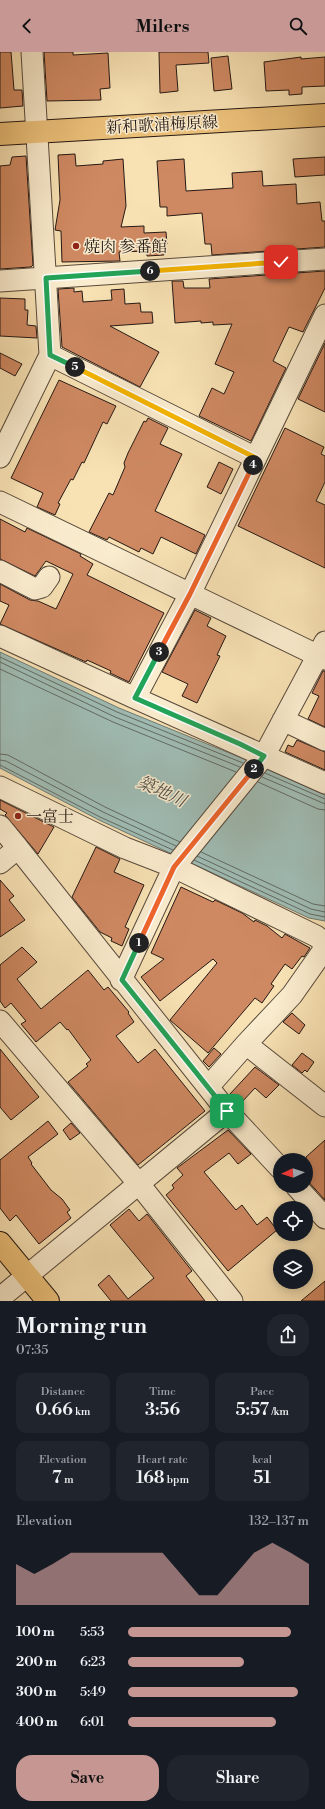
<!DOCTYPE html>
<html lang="en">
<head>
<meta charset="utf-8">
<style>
	body { margin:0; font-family:"Libre Bodoni","Noto Serif JP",serif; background:#20242c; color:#f1f3f6; height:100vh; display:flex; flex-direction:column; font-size:15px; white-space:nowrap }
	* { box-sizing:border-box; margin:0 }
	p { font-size:13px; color:#9ea1a6 }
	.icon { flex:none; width:22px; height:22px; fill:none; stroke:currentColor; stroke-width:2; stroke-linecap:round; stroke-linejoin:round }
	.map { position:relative; height:1249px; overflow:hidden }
	.details { display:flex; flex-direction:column; background:#171b24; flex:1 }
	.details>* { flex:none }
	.needle { width:26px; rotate:266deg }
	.buttons { position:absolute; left:273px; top:1101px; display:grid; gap:8px }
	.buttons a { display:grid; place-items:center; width:40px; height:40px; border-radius:50%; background:#171b24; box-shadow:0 2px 10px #0003; font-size:20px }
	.pin { position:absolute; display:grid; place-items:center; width:34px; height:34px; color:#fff; margin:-17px; border-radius:8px; box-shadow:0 2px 6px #0006 }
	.km { position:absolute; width:20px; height:20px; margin:-10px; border-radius:50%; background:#222; color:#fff; font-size:11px; line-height:20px; text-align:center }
	.round { display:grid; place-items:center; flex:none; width:42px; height:42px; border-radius:16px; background:#20242c }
	.summary { display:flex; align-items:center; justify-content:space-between; height:68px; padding:0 16px }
	h1 { font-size:22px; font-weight:600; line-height:30px }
	.metrics { display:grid; grid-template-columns:repeat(3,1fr); gap:6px; height:68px; padding:4px 16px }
	.metrics div { display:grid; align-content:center; border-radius:10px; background:#20242c; text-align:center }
	.metrics b { font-size:17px; font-weight:600 }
	.metrics small { font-size:11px; font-weight:400 }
	.metrics p { font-size:11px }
	.chart { height:112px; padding:8px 16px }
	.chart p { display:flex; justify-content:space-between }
	.chart svg { width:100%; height:72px; margin-top:4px; fill:#c59692; opacity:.7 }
	.primary-button { display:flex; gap:8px; margin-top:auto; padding:8px 16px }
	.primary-button a { flex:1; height:46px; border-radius:16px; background:#c59692; color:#111; font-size:16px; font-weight:600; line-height:46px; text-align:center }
	.primary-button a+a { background:#20242c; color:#f1f3f6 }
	ul { padding:0 16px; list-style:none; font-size:13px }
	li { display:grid; grid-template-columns:64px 48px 1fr; align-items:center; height:30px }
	li i { height:10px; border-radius:5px; background:#c59692 }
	header { display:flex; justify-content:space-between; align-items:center; height:52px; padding:0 16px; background:#c59692; color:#111; font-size:18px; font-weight:600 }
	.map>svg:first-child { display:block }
</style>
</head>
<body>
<header><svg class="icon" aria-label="back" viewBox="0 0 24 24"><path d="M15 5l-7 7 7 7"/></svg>Milers<svg class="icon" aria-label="search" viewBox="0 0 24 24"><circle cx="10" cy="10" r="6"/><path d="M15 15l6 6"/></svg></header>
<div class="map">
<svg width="325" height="1249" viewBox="0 0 325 1249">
	<rect width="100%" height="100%" fill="#f8e2b4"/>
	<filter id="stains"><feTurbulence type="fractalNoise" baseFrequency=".005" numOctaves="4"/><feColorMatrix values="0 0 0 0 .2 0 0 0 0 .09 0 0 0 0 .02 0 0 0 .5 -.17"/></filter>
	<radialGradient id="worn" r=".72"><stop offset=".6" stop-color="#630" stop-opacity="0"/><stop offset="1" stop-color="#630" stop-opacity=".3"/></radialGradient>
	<!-- water -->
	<path fill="#9fbcb4" stroke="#6e7a74" d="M0 600 119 656 239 705 325 743V869L309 866 99 768 0 716Z"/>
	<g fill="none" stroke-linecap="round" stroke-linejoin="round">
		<!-- shore -->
		<path stroke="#626a64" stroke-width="1" d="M0 605 117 660 243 711
			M0 610 115 665 240 715
			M0 617 113 670 236 720
			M0 702 8 703 105 755 180 790
			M0 708 6 709 103 760 176 794
			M0 713 100 765 173 798
			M265 721 325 747
			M262 725 325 752
			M258 730 318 757 325 758
			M201 800 313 852 325 854
			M197 804 311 857 325 860
			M194 808 310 862 325 865"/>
	</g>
	<!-- building -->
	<path fill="#cf8962" stroke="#241814" d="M0 0H11L14 38H22L23 54 0 56Z
		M44 0H73V3L108 1 110 36 100 37 101 48 47 49Z
		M159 0H208L209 11 176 13 178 39 160 41Z
		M228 4 232 37 214 39 211 6Z
		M301 5V7L325 5V34L302 35V42L289 43V38L266 39 264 10Z
		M75 102 76 114 103 112V109L123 107 126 154 121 175 144 174V181L166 180 167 192H164V203L147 204V199L119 200 120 209 62 210 61 179 55 178 60 148 58 103Z
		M26 104 33 213 31 215 0 217V114L10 113 12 105Z
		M325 105V123L295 125 293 107Z
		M184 107 186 139 233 136 232 121 262 119 263 134 296 132 297 152 320 150 322 169H325V195L212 203 211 192H205L202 161 167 164V155H160L157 109Z
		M325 219V236L303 280 289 275 273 309 286 316 251 389 199 364 212 336 224 342 234 320 215 312 232 272 213 273V270L201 271V269L175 271 172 229H183L184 236H210L209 227Z
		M74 236V240L82 239 83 250 112 248 111 238 124 237 125 252 140 251 141 260H152L153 271 110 274 159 300 140 335 62 295 58 237Z
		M0 246 25 247V258H28L27 273 36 274 37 286 0 284Z
		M325 291V360L298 347Z
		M0 301 22 312 15 324 0 316Z
		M59 328 116 354 107 372 103 370 84 411 82 410 73 428 71 427 58 451 60 452 55 463 37 455 43 441 11 426Z
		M148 366 168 376 160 392 182 402 155 459 205 483 196 502 161 485 153 502 141 496 139 500 109 485 107 488 89 480 109 441 113 443 125 415 124 411 128 401 144 369 146 370Z
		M285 376 324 395 321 402 325 404V430L316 449 325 453V516L238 474Z
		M219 410 233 417 221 442 207 435Z
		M0 467 25 480 27 476 81 502 80 504 93 512 87 523 164 561 129 630 110 621 111 619 87 608 86 610 0 572 9 553 0 549V532L30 548 38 549 56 557 73 522 46 509 35 524 0 507Z
		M195 558 211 566 207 574 226 584 217 603 220 604 197 651 182 644 188 632 162 620Z
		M323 619H325V675L308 667 319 644 312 641Z
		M297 688 325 700V718L285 700 288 693 293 695Z
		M0 748 54 775 38 802 5 763 7 761 0 757Z
		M96 795 120 807 114 820 144 833 125 875 129 877 122 894 111 889 112 886 100 880 72 845Z
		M0 828 14 844 9 848 25 868 0 885Z
		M181 835 213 850 215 848 242 861 254 870 255 868 267 874 282 886 285 882 310 896 304 905 302 904 292 917 285 912 271 932 274 934 262 951 255 946 208 1001 170 968 217 911 213 907 160 949 141 925 164 907 151 901Z
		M22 895 37 910 17 927 41 957 88 918 104 938 108 935 129 960 128 961 134 970 116 984 138 1011 155 997 205 1059 138 1113 68 1030 88 1014 86 1012 91 1008 68 977 67 978 60 970 36 990 21 972 26 969 11 951 5 956 0 949V913Z
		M292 961 305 973 299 982 283 970Z
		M214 996 221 1002 209 1015 203 1009Z
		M0 997 39 1045 11 1068 0 1055Z
		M302 1001 314 1010 307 1020 305 1018 302 1021 292 1013Z
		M255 1015 279 1033 266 1046 255 1036 241 1051 230 1042Z
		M48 1069 58 1082 28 1105 32 1111 31 1112 51 1138 62 1147 70 1158 67 1160 71 1166 39 1192 16 1163 10 1169 0 1156V1108Z
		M71 1071 80 1081 70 1088 63 1078Z
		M228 1078 251 1102 238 1112 229 1101 204 1120 236 1158 242 1153 257 1173 267 1165 277 1178 228 1219 166 1143 174 1136 172 1133 183 1123 177 1116Z
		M325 1088V1148L306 1127V1105Z
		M129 1157 139 1169 147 1162 148 1163 192 1219 186 1224 205 1249H111L98 1233 109 1223 128 1247 154 1226 110 1173Z
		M325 1229V1249H301Z"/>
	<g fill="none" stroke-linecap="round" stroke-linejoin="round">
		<!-- minor casing -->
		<g stroke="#594a3c" stroke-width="23">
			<path id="minor" d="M32 0 50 303 256 406
				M0 229 325 207
				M0 405 50 303
				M0 450 325 607
				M0 519 35 537 42 535 49 525
				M0 584 135 646 190 542 325 263
				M135 646 325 731
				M283 668 325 688
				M0 735 125 796 174 815 316 884 325 891
				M0 774 18 796 0 811
				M18 796 227 1059 280 1116
				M121 928 174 815 264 704 325 590
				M0 969 139 1132 232 1249
				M246 992 325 1054
				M209 1034 246 992 292 943 325 896
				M296 1134 325 1166
				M0 1246 227 1059"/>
		</g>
		<!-- major casing -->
		<g stroke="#241814" stroke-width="24">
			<path id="major" d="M0 82 325 63
				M0 1191 48 1249"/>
		</g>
		<!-- minor -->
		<use href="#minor" stroke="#faecce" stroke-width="21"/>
		<!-- major -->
		<use href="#major" stroke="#ecc17a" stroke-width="22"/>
	</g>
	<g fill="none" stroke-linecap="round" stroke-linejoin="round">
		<!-- split-1 casing -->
		<g stroke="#fff" stroke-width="8">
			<path id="split-1" d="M139 891 122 928 227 1059"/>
		</g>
		<!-- split-2 casing -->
		<g stroke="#fff" stroke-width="8">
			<path id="split-2" d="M139 891 174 815 254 717"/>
		</g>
		<!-- split-3 casing -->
		<g stroke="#fff" stroke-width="8">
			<path id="split-3" d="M159 600 135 646 240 692 264 704 254 717"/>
		</g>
		<!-- split-4 casing -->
		<g stroke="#fff" stroke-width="8">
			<path id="split-4" d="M159 600 190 542 253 413"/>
		</g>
		<!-- split-5 casing -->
		<g stroke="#fff" stroke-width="8">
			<path id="split-5" d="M75 315 256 406 253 413"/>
		</g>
		<!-- split-6 casing -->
		<g stroke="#fff" stroke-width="8">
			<path id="split-6" d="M75 315 50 303 46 226 150 219"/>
		</g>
		<!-- split-7 casing -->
		<g stroke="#fff" stroke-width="8">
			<path id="split-7" d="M150 219 281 210"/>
		</g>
		<!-- split-1 -->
		<use href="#split-1" stroke="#22a559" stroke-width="5"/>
		<!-- split-2 -->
		<use href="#split-2" stroke="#f0652b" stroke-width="5"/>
		<!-- split-3 -->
		<use href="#split-3" stroke="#22a559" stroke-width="5"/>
		<!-- split-4 -->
		<use href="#split-4" stroke="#f0652b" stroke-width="5"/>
		<!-- split-5 -->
		<use href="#split-5" stroke="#f5b400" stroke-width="5"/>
		<!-- split-6 -->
		<use href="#split-6" stroke="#22a559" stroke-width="5"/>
		<!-- split-7 -->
		<use href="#split-7" stroke="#f5b400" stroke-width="5"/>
	</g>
	<!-- markers -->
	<g fill="#8f2418" stroke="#faecce" stroke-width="1.5">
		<circle cx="76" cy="194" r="4"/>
		<circle cx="18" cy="764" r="4"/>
	</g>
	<g text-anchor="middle" stroke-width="3" stroke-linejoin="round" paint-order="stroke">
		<!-- street labels -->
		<g font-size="16" fill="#241814" stroke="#faecce">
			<text transform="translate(162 72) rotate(-3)" y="6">新和歌浦梅原線</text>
		</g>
		<!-- poi labels -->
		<g font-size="16" fill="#241814" stroke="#faecce" text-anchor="start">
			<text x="84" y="200">焼肉 参番館</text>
			<text x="26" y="770">一富士</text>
		</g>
		<!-- water labels -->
		<g font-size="17" font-style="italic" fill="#4f514c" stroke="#faecce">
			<text transform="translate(162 739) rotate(25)" y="6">築地川</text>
		</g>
	</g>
	<rect width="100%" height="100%" filter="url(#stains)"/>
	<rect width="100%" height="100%" fill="url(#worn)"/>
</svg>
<div class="buttons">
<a><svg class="needle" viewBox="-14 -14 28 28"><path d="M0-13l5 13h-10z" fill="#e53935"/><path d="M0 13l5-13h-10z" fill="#9ea1a6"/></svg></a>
<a><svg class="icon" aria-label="locate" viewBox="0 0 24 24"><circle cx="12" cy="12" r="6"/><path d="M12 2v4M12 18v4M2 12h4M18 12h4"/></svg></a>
<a><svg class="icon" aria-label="layers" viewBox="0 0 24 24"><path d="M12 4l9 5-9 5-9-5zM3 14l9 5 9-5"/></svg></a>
</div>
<div class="pin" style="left:227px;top:1059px;background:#1e9e55"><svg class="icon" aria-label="arrive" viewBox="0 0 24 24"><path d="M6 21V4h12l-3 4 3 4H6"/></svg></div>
<div class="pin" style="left:281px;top:210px;background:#d93025"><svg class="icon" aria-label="check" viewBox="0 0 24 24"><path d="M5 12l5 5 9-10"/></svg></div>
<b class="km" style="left:139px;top:891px">1</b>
<b class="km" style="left:254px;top:717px">2</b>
<b class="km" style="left:159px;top:600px">3</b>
<b class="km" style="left:253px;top:413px">4</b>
<b class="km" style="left:75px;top:315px">5</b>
<b class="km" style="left:150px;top:219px">6</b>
</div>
<section class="details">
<div class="summary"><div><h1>Morning run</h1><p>07:35</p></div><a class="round"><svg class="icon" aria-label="share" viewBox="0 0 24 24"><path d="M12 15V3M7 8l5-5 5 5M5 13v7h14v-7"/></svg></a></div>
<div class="metrics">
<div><p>Distance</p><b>0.66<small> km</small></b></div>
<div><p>Time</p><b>3:56</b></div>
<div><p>Pace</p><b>5:57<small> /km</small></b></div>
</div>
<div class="metrics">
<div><p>Elevation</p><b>7<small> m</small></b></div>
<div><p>Heart rate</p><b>168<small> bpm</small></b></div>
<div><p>kcal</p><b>51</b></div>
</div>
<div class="chart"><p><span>Elevation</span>132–137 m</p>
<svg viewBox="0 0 160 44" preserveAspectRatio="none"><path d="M0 44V19L10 25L20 19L30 12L40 12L50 12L60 12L70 12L80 12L90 25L100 38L110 38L120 25L130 12L140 6L150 12L160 19V44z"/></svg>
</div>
<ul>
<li><b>100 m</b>5:53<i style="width:90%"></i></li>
<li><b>200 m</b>6:23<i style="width:64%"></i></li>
<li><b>300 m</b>5:49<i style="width:94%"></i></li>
<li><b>400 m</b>6:01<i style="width:82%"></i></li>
</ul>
<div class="primary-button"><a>Save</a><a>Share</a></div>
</section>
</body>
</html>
